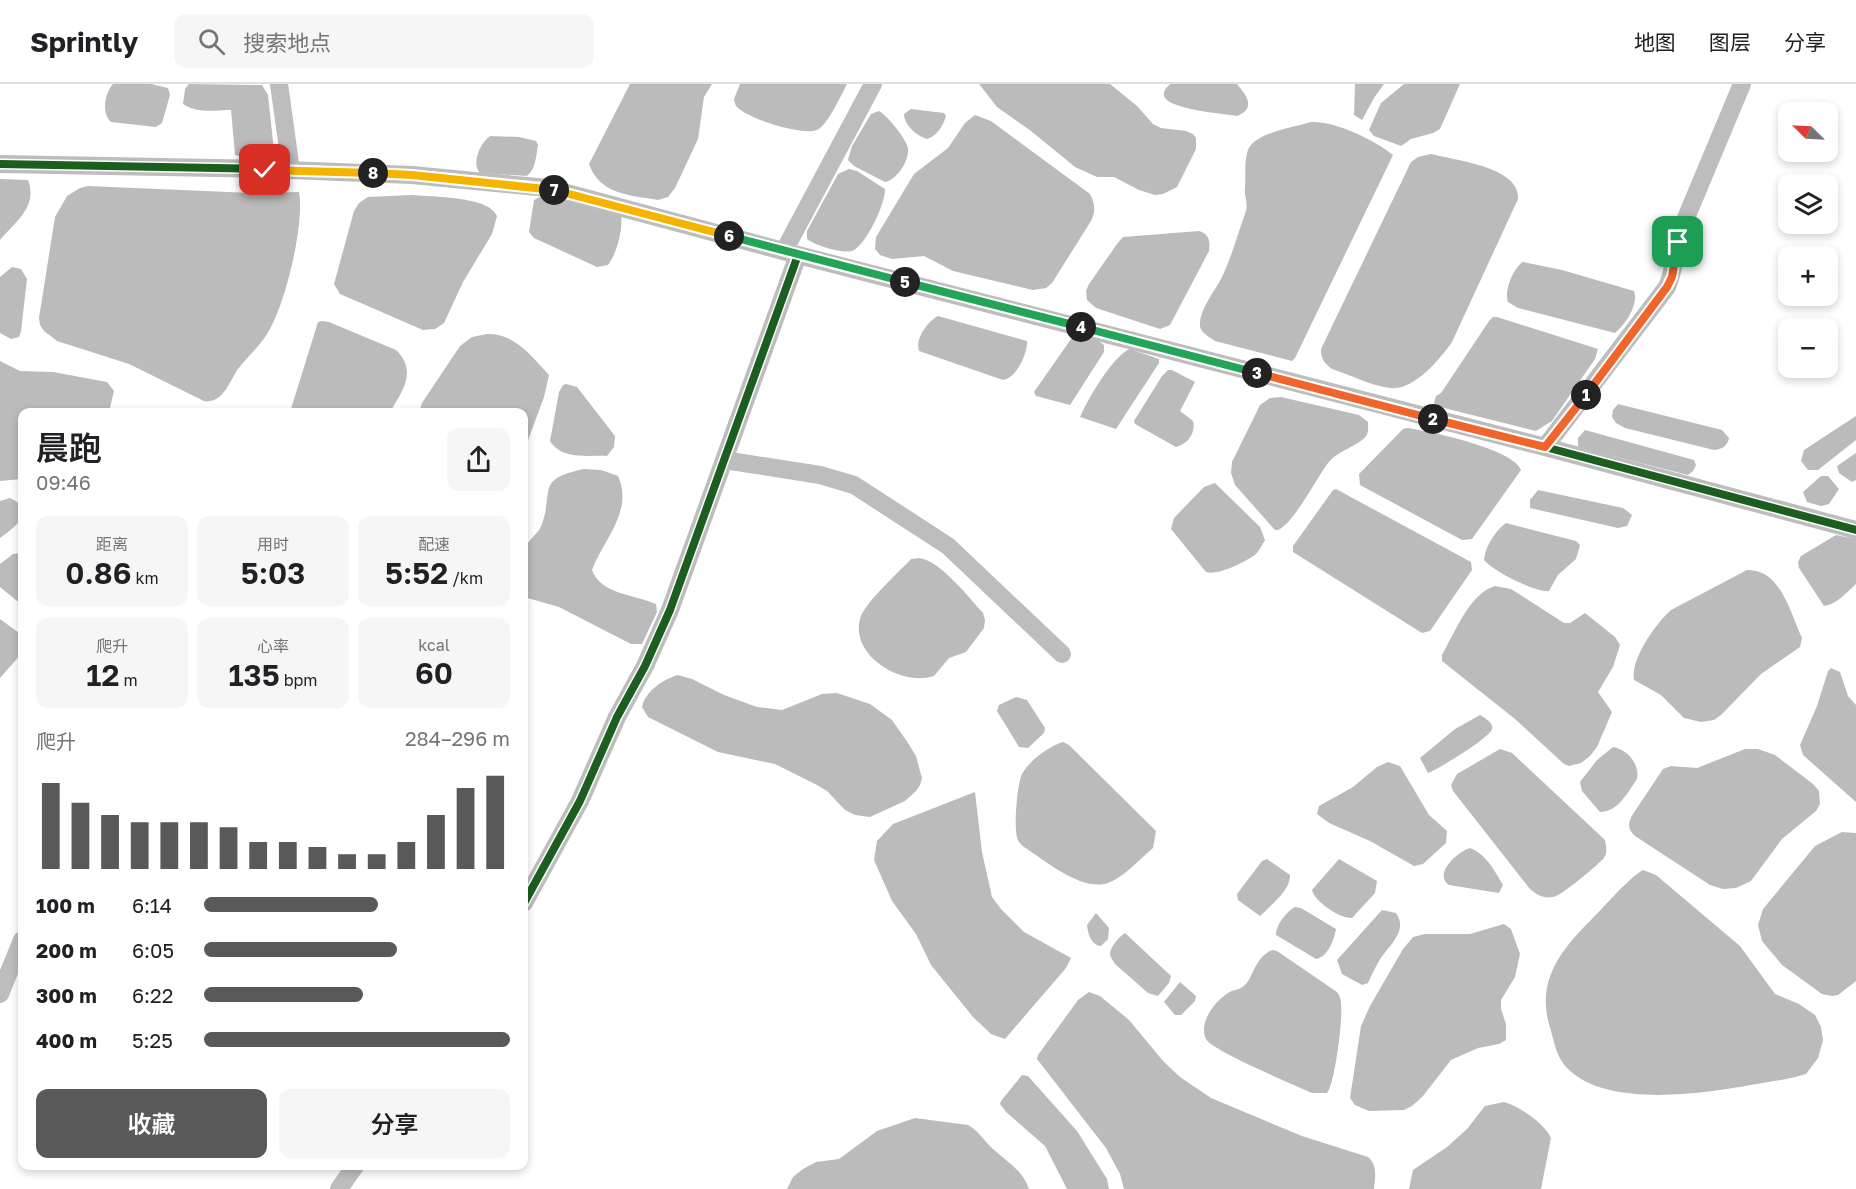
<!DOCTYPE html>
<html lang="zh">
<head>
<meta charset="utf-8">
<style>
	body { margin:0; font-family:"Golos Text","Noto Sans SC",sans-serif; background:#f6f6f6; color:#202124; height:100vh; display:flex; flex-direction:column; font-size:22px; white-space:nowrap }
	* { box-sizing:border-box; margin:0 }
	p { font-size:20px; color:#757577 }
	.icon { flex:none; width:33px; height:33px; fill:none; stroke:currentColor; stroke-width:2; stroke-linecap:round; stroke-linejoin:round }
	.map { position:relative; flex:1; overflow:hidden }
	.details { position:absolute; left:18px; top:324px; width:510px; height:762px; display:flex; flex-direction:column; background:#fff; border-radius:12px; box-shadow:0 3px 9px #0003 }
	.details>* { flex:none }
	.needle { width:39px; rotate:294deg }
	.tools { position:absolute; left:1778px; top:18px; display:grid; gap:12px }
	.tools a { display:grid; place-items:center; width:60px; height:60px; border-radius:12px; background:#fff; box-shadow:0 3px 9px #0003; font-size:30px }
	.pin { position:absolute; display:grid; place-items:center; width:51px; height:51px; color:#fff; margin:-26px; border-radius:12px; box-shadow:0 3px 9px #0006 }
	.km { position:absolute; width:30px; height:30px; margin:-15px; border-radius:50%; background:#222; color:#fff; font-size:16px; line-height:30px; text-align:center }
	.round { display:grid; place-items:center; flex:none; width:63px; height:63px; border-radius:12px; background:#f6f6f6 }
	.summary { display:flex; align-items:center; justify-content:space-between; height:102px; padding:0 18px }
	h1 { font-size:33px; font-weight:600; line-height:45px }
	.stats { display:grid; grid-template-columns:repeat(3,1fr); gap:9px; height:102px; padding:6px 18px }
	.stats div { display:grid; align-content:center; border-radius:12px; background:#f6f6f6; text-align:center }
	.stats b { font-size:30px; font-weight:600 }
	.stats small { font-size:16px; font-weight:400 }
	.stats p { font-size:16px }
	.chart { height:168px; padding:12px 18px }
	.chart p { display:flex; justify-content:space-between }
	.chart svg { width:100%; height:108px; margin-top:6px; stroke:#595959; stroke-width:6 }
	.action { display:flex; gap:12px; margin-top:auto; padding:12px 18px }
	.action a { flex:1; height:69px; border-radius:12px; background:#595959; color:#fff; font-size:24px; font-weight:600; line-height:69px; text-align:center }
	.action a+a { background:#f6f6f6; color:#202124 }
	ul { padding:0 18px; list-style:none; font-size:20px }
	li { display:grid; grid-template-columns:96px 72px 1fr; align-items:center; height:45px }
	li i { height:15px; border-radius:8px; background:#595959 }
	header { display:flex; align-items:center; gap:36px; box-sizing:border-box; height:84px; padding:0 30px; background:#fff; border-bottom:2px solid #e0e0e0 }
	header strong { font-size:28px }
	nav { display:flex; gap:33px; margin-inline-start:auto; font-size:21px }
	.search { width:420px; height:54px; background:#f6f6f6; display:flex; align-items:center; gap:15px; box-sizing:border-box; padding:0 21px; border-radius:12px; color:#757577; font-size:22px }
	.map>svg:first-child { display:block }
</style>
</head>
<body>
<header>
<strong>Sprintly</strong>
<div class="search"><svg class="icon" aria-label="search" viewBox="0 0 24 24"><circle cx="10" cy="10" r="6"/><path d="M15 15l6 6"/></svg>搜索地点</div>
<nav><a>地图</a><a>图层</a><a>分享</a></nav>
</header>
<div class="map">
<svg width="1856" height="1105" viewBox="0 0 1856 1105">
	<rect width="100%" height="100%" fill="#fff"/>
	<!-- water -->
	<path fill="#bbb" d="M113 0H151L168 4 170 11 162 39 156 43 111 38C101 29 105 9 113 0Z
		M189 0 262 1 268 11 274 67 273 70 250 75 235 71 231 26C214 26 198 30 183 20L185 5Z
		M630 0H712L704 13 698 55 675 104 668 113 658 116C630 111 600 111 589 80Z
		M740 0H847C841 11 828 41 817 46 801 52 750 35 738 24 735 21 735 19 734 15Z
		M979 0H1110L1137 22 1153 40 1161 44 1186 47 1193 50 1196 54V65L1177 103 1163 110 1155 111 1139 106 1114 93H1097L1075 83 1031 47 997 23Z
		M1170 0H1237C1246 11 1257 24 1237 32 1224 30 1167 25 1164 12 1163 7 1167 3 1170 0Z
		M1355 0H1384L1374 14 1362 36 1354 31Z
		M1404 0H1460L1440 45 1433 49 1411 55 1401 62 1374 52 1369 46 1381 19Z
		M911 25 944 29 946 32C943 42 937 52 927 55 917 52 904 41 904 30Z
		M879 27C887 31 907 56 908 64 909 78 897 95 885 98L854 82 848 76 852 62 871 30Z
		M975 31 991 37 1090 110C1095 120 1096 127 1091 137L1052 199 1046 204 1033 206 953 187 924 172 892 175 880 171 875 165 876 153 914 90 948 64 965 39Z
		M1311 38C1335 37 1375 56 1393 71L1295 274 1292 277 1215 257C1209 253 1199 248 1200 240 1200 225 1215 207 1222 193 1232 172 1238 149 1246 127 1248 119 1244 112 1245 104 1246 92 1244 77 1248 66 1254 49 1295 43 1311 38Z
		M490 52 519 53 536 57 538 61C536 72 536 85 527 92L480 89C471 80 480 59 490 52Z
		M1431 70C1454 76 1521 83 1518 115L1452 258C1440 275 1414 307 1390 304 1371 302 1351 291 1332 285 1324 279 1321 275 1321 265L1411 78 1418 73Z
		M849 85 857 87 885 105C886 118 866 162 852 167 843 170 814 161 807 155V147L838 90Z
		M0 95 28 96C38 123 16 137 0 156Z
		M88 102 251 109 299 108C305 139 285 223 267 250 259 263 247 273 238 285 229 298 223 320 204 317L129 280 57 257 44 247 40 241 39 234 55 133 67 112 80 104Z
		M412 111C431 113 489 112 497 132L492 150 463 198 444 239 435 245 423 246 340 210 334 200 354 127 359 119 368 113Z
		M551 111 621 131C623 146 617 169 608 181L597 183 534 154 529 148 534 116 540 113Z
		M1199 147C1210 150 1210 158 1209 167L1170 241 1160 245 1096 224 1087 216 1086 207 1089 200 1117 160 1123 153Z
		M1523 178 1562 186 1634 207C1639 221 1625 241 1615 249L1518 224 1508 218C1504 207 1513 184 1523 178Z
		M12 183 21 185 27 195 21 247 19 253 11 255 0 249V193Z
		M938 232 1027 257C1028 269 1016 295 1003 296L919 267C915 255 927 238 938 232Z
		M1493 233H1497L1598 265 1595 275 1552 337 1536 347 1440 323 1434 319 1436 312 1441 309 1489 237Z
		M322 237 329 238 396 266C418 287 402 308 390 328H290L318 238Z
		M487 250C515 249 531 272 549 291L544 313 524 367V328H419L422 319 460 262 472 253Z
		M1078 251 1094 254 1104 261V268L1070 321 1036 312 1034 308 1071 255Z
		M1130 265 1159 275V279L1116 345 1080 333C1087 317 1113 271 1130 265Z
		M0 277 20 287 53 288 107 298 114 307 109 328H22V395L0 397Z
		M1168 286H1172L1195 298 1180 327 1193 337C1196 349 1188 360 1176 363L1135 340 1134 337 1162 292Z
		M566 300 577 303 615 352 614 363 607 372C587 371 562 376 550 357L559 308 563 301Z
		M1281 313 1359 331 1368 338C1368 343 1369 348 1366 352 1359 362 1338 366 1328 379 1316 395 1294 439 1278 446H1275L1235 401 1231 389 1232 378 1260 321 1270 314Z
		M1618 320 1722 346 1729 354C1728 361 1722 366 1714 366L1625 344 1616 339 1612 333 1613 326Z
		M1856 332V356L1818 386H1808L1801 377 1804 366Z
		M1407 344C1429 347 1514 365 1521 386L1472 455 1462 456 1360 401 1359 390 1403 345Z
		M1585 346 1694 376 1696 381 1693 387 1688 391 1581 364 1578 362V354Z
		M1856 369V396L1852 398 1839 389 1837 382Z
		M584 385 601 386 618 392C634 427 603 456 592 486 600 510 636 511 656 520L657 528 642 560H631L559 523 524 513C523 502 521 474 524 466 527 456 539 450 542 440 554 405 536 395 584 385Z
		M1821 392H1828L1839 405 1829 420 1821 422 1807 418 1803 408Z
		M1215 399 1260 443 1265 456C1262 461 1260 465 1257 469 1248 477 1218 492 1206 488L1171 445 1174 434 1204 403Z
		M1336 405 1471 478 1472 486 1430 547 1422 549 1293 468V462L1333 406Z
		M1538 406 1623 424 1632 431 1627 442 1618 444 1530 424V416Z
		M10 414C38 427 14 444 0 454V417Z
		M1506 439 1576 457 1580 461 1576 475 1558 491 1549 507C1536 509 1493 487 1484 476 1485 463 1495 447 1506 439Z
		M1836 451 1856 455V500C1847 508 1836 521 1824 522L1799 484 1798 478 1801 472Z
		M19 469H22V521L0 503V480L13 470Z
		M919 474C941 477 968 513 983 529L985 536 984 544 966 568 949 574 934 592C902 603 850 572 860 535 864 519 899 488 911 475Z
		M1747 486C1781 485 1790 529 1802 554L1800 563 1761 590 1721 631 1714 636 1701 638 1684 634 1661 611 1634 596C1630 576 1656 539 1671 526Z
		M1495 502 1511 505 1564 539H1570L1585 529 1615 553 1620 561 1613 583 1598 608 1612 628 1597 663 1590 672 1581 679 1569 682 1564 680 1515 635 1442 577V571C1455 548 1470 509 1495 502Z
		M0 535 22 551V569L0 594Z
		M1831 584 1840 588 1848 612 1856 621V718L1803 671 1800 661 1817 622 1828 587Z
		M678 591 692 595 724 611 757 623 782 626 822 610 837 609 870 620 892 636 908 659 916 672 920 687 922 694 920 701 916 707 905 717 870 733 855 731 845 726 827 707 817 701 775 680 718 668 648 633 642 623C645 608 663 595 678 591Z
		M1016 613 1027 616 1045 644 1044 649 1028 664 1019 663 997 627 999 621Z
		M1480 631C1485 634 1494 639 1492 645 1491 653 1437 686 1428 689L1420 674 1455 645Z
		M1063 658 1069 661 1156 747 1153 764C1140 775 1124 793 1108 799 1082 808 1046 777 1024 763 1023 762 1019 759 1018 756 1013 747 1017 700 1022 690 1029 677 1049 662 1063 658Z
		M1613 663C1627 665 1640 680 1637 695 1628 708 1618 728 1600 728L1582 707 1580 698 1597 676Z
		M1500 665 1512 669 1605 756C1606 762 1608 768 1604 774 1599 780 1563 810 1556 812 1546 816 1537 811 1530 805L1453 707 1451 701 1457 690Z
		M1745 665H1758L1775 671 1813 700 1819 707 1820 720 1816 727 1782 755 1751 797 1736 804 1723 805 1710 801 1635 752C1628 745 1628 742 1631 733L1663 685 1671 682 1697 684Z
		M1388 678 1400 682 1429 731 1447 747 1446 759 1423 780 1414 782 1370 757 1329 739 1317 730 1319 722 1353 703 1377 683Z
		M975 708 982 768 992 813 1001 825 1024 848 1071 874 1066 884 1005 955 991 950 973 933 931 881 916 850 892 817 874 776 877 757 893 740Z
		M1842 748 1856 749V897L1838 911 1832 912 1822 910 1782 881 1762 857 1758 841 1763 825 1815 762Z
		M1470 764C1486 770 1495 787 1503 801L1499 809 1449 801C1433 790 1457 768 1470 764Z
		M1267 775 1290 791C1291 806 1271 821 1260 832L1238 816 1237 810 1262 777Z
		M1339 775 1377 797 1375 809 1352 834C1340 835 1314 817 1312 806Z
		M1643 786 1656 791 1740 862 1775 910 1799 920 1815 931 1821 943 1823 956 1818 974 1806 990C1790 995 1774 997 1757 1000 1706 1009 1609 1025 1568 985 1556 974 1554 956 1549 940 1538 900 1557 871 1584 843 1598 830 1628 794 1643 786Z
		M1295 823 1301 824 1336 845C1334 856 1328 873 1316 875L1276 851C1276 841 1286 828 1295 823Z
		M1382 826 1396 829C1409 847 1388 862 1379 877 1375 884 1371 892 1368 899L1362 901 1342 890 1337 876Z
		M1096 829 1109 844 1108 855 1101 862C1091 861 1088 850 1087 841Z
		M1504 840 1511 845 1520 870 1515 893 1501 916V925L1506 940V956L1499 960 1478 964 1451 976 1423 1012 1412 1022 1404 1026 1369 1027 1355 1021 1350 1014 1361 942 1370 922 1403 865 1413 853 1425 850H1470Z
		M1125 849 1171 892 1169 899 1158 912 1148 909 1115 880C1114 878 1110 873 1110 870 1110 863 1120 852 1125 849Z
		M1272 866 1277 867 1337 908C1340 912 1341 915 1341 921 1343 934 1335 1000 1327 1009H1312C1295 1001 1212 967 1206 955 1198 939 1215 917 1228 909 1232 906 1237 906 1241 904 1254 897 1252 875 1272 866Z
		M1180 898 1196 912 1195 917 1181 931H1175L1164 918Z
		M1089 908 1100 912 1129 936 1164 978 1180 993 1211 1014 1302 1052 1368 1073C1378 1082 1375 1093 1374 1105H1124L1120 1090 1106 1064 1037 975 1038 971 1078 916Z
		M1022 991 1028 992 1077 1047 1107 1095 1109 1105H1067L1045 1062 1006 1028 1000 1020 1001 1017Z
		M1504 1018C1519 1022 1545 1040 1551 1054L1541 1105H1409L1413 1086 1447 1063 1467 1045 1485 1022Z
		M915 1034 968 1041C979 1047 984 1057 993 1065 1007 1078 1023 1086 1029 1105H787L793 1093 803 1085 816 1078 839 1075 877 1047Z"/>
	<g fill="none" stroke-linecap="round" stroke-linejoin="round">
		<!-- minor -->
		<path stroke="#bdbdbd" stroke-width="18" d="M279 0 291 86
			M0 80 265 85 412 91 548 104 798 171 1545 363 1856 446
			M784 167 873 0
			M1545 363 1667 203C1675 185 1675 165 1681 146L1742 0
			M724 376 820 391 854 401 948 462 1062 570
			M524 819 580 717 617 633 645 582 670 526 798 171
			M0 910 22 856
			M339 1105 355 1082"/>
		<!-- cycleway casing -->
		<g stroke="#fff" stroke-width="11">
			<path id="cycleway" d="M0 80 265 85 412 91 548 104 798 171 1545 363 1856 446
				M524 819 580 717 617 633 645 582 670 526 798 171"/>
		</g>
		<!-- cycleway -->
		<use href="#cycleway" stroke="#1b5e20" stroke-width="8"/>
	</g>
	<g fill="none" stroke-linecap="round" stroke-linejoin="round">
		<!-- split-1 casing -->
		<g stroke="#fff" stroke-width="12">
			<path id="split-1" d="M1586 311 1667 203 1672 193 1678 158"/>
		</g>
		<!-- split-2 casing -->
		<g stroke="#fff" stroke-width="12">
			<path id="split-2" d="M1433 335 1545 363 1586 311"/>
		</g>
		<!-- split-3 casing -->
		<g stroke="#fff" stroke-width="12">
			<path id="split-3" d="M1257 289 1433 335"/>
		</g>
		<!-- split-4 casing -->
		<g stroke="#fff" stroke-width="12">
			<path id="split-4" d="M1081 243 1257 289"/>
		</g>
		<!-- split-5 casing -->
		<g stroke="#fff" stroke-width="12">
			<path id="split-5" d="M905 198 1081 243"/>
		</g>
		<!-- split-6 casing -->
		<g stroke="#fff" stroke-width="12">
			<path id="split-6" d="M729 152 905 198"/>
		</g>
		<!-- split-7 casing -->
		<g stroke="#fff" stroke-width="12">
			<path id="split-7" d="M554 106 729 152"/>
		</g>
		<!-- split-8 casing -->
		<g stroke="#fff" stroke-width="12">
			<path id="split-8" d="M373 89 412 91 554 106"/>
		</g>
		<!-- split-9 casing -->
		<g stroke="#fff" stroke-width="12">
			<path id="split-9" d="M265 86 373 89"/>
		</g>
		<!-- split-1 -->
		<use href="#split-1" stroke="#f0652b" stroke-width="8"/>
		<!-- split-2 -->
		<use href="#split-2" stroke="#f0652b" stroke-width="8"/>
		<!-- split-3 -->
		<use href="#split-3" stroke="#f0652b" stroke-width="8"/>
		<!-- split-4 -->
		<use href="#split-4" stroke="#22a559" stroke-width="8"/>
		<!-- split-5 -->
		<use href="#split-5" stroke="#22a559" stroke-width="8"/>
		<!-- split-6 -->
		<use href="#split-6" stroke="#22a559" stroke-width="8"/>
		<!-- split-7 -->
		<use href="#split-7" stroke="#f5b400" stroke-width="8"/>
		<!-- split-8 -->
		<use href="#split-8" stroke="#f5b400" stroke-width="8"/>
		<!-- split-9 -->
		<use href="#split-9" stroke="#f5b400" stroke-width="8"/>
	</g>
</svg>
<div class="tools">
<a><svg class="needle" viewBox="-14 -14 28 28"><path d="M0-13l5 13h-10z" fill="#e53935"/><path d="M0 13l5-13h-10z" fill="#757577"/></svg></a>
<a><svg class="icon" aria-label="layers" viewBox="0 0 24 24"><path d="M12 4l9 5-9 5-9-5zM3 14l9 5 9-5"/></svg></a>
<a>+</a>
<a>−</a>
</div>
<div class="pin" style="left:1678px;top:158px;background:#1e9e55"><svg class="icon" aria-label="arrive" viewBox="0 0 24 24"><path d="M6 21V4h12l-3 4 3 4H6"/></svg></div>
<div class="pin" style="left:265px;top:86px;background:#d93025"><svg class="icon" aria-label="check" viewBox="0 0 24 24"><path d="M5 12l5 5 9-10"/></svg></div>
<b class="km" style="left:1586px;top:311px">1</b>
<b class="km" style="left:1433px;top:335px">2</b>
<b class="km" style="left:1257px;top:289px">3</b>
<b class="km" style="left:1081px;top:243px">4</b>
<b class="km" style="left:905px;top:198px">5</b>
<b class="km" style="left:729px;top:152px">6</b>
<b class="km" style="left:554px;top:106px">7</b>
<b class="km" style="left:373px;top:89px">8</b>
<section class="details">
<div class="summary"><div><h1>晨跑</h1><p>09:46</p></div><a class="round"><svg class="icon" aria-label="share" viewBox="0 0 24 24"><path d="M12 15V3M7 8l5-5 5 5M5 13v7h14v-7"/></svg></a></div>
<div class="stats">
<div><p>距离</p><b>0.86<small> km</small></b></div>
<div><p>用时</p><b>5:03</b></div>
<div><p>配速</p><b>5:52<small> /km</small></b></div>
</div>
<div class="stats">
<div><p>爬升</p><b>12<small> m</small></b></div>
<div><p>心率</p><b>135<small> bpm</small></b></div>
<div><p>kcal</p><b>60</b></div>
</div>
<div class="chart"><p><span>爬升</span>284–296 m</p>
<svg viewBox="0 0 160 44" preserveAspectRatio="none"><path d="M5 44V9M15 44V17M25 44V22M35 44V25M45 44V25M55 44V25M65 44V27M75 44V33M85 44V33M95 44V35M105 44V38M115 44V38M125 44V33M135 44V22M145 44V11M155 44V6"/></svg>
</div>
<ul>
<li><b>100 m</b>6:14<i style="width:57%"></i></li>
<li><b>200 m</b>6:05<i style="width:63%"></i></li>
<li><b>300 m</b>6:22<i style="width:52%"></i></li>
<li><b>400 m</b>5:25<i style="width:100%"></i></li>
</ul>
<div class="action"><a>收藏</a><a>分享</a></div>
</section>
</div>
</body>
</html>
